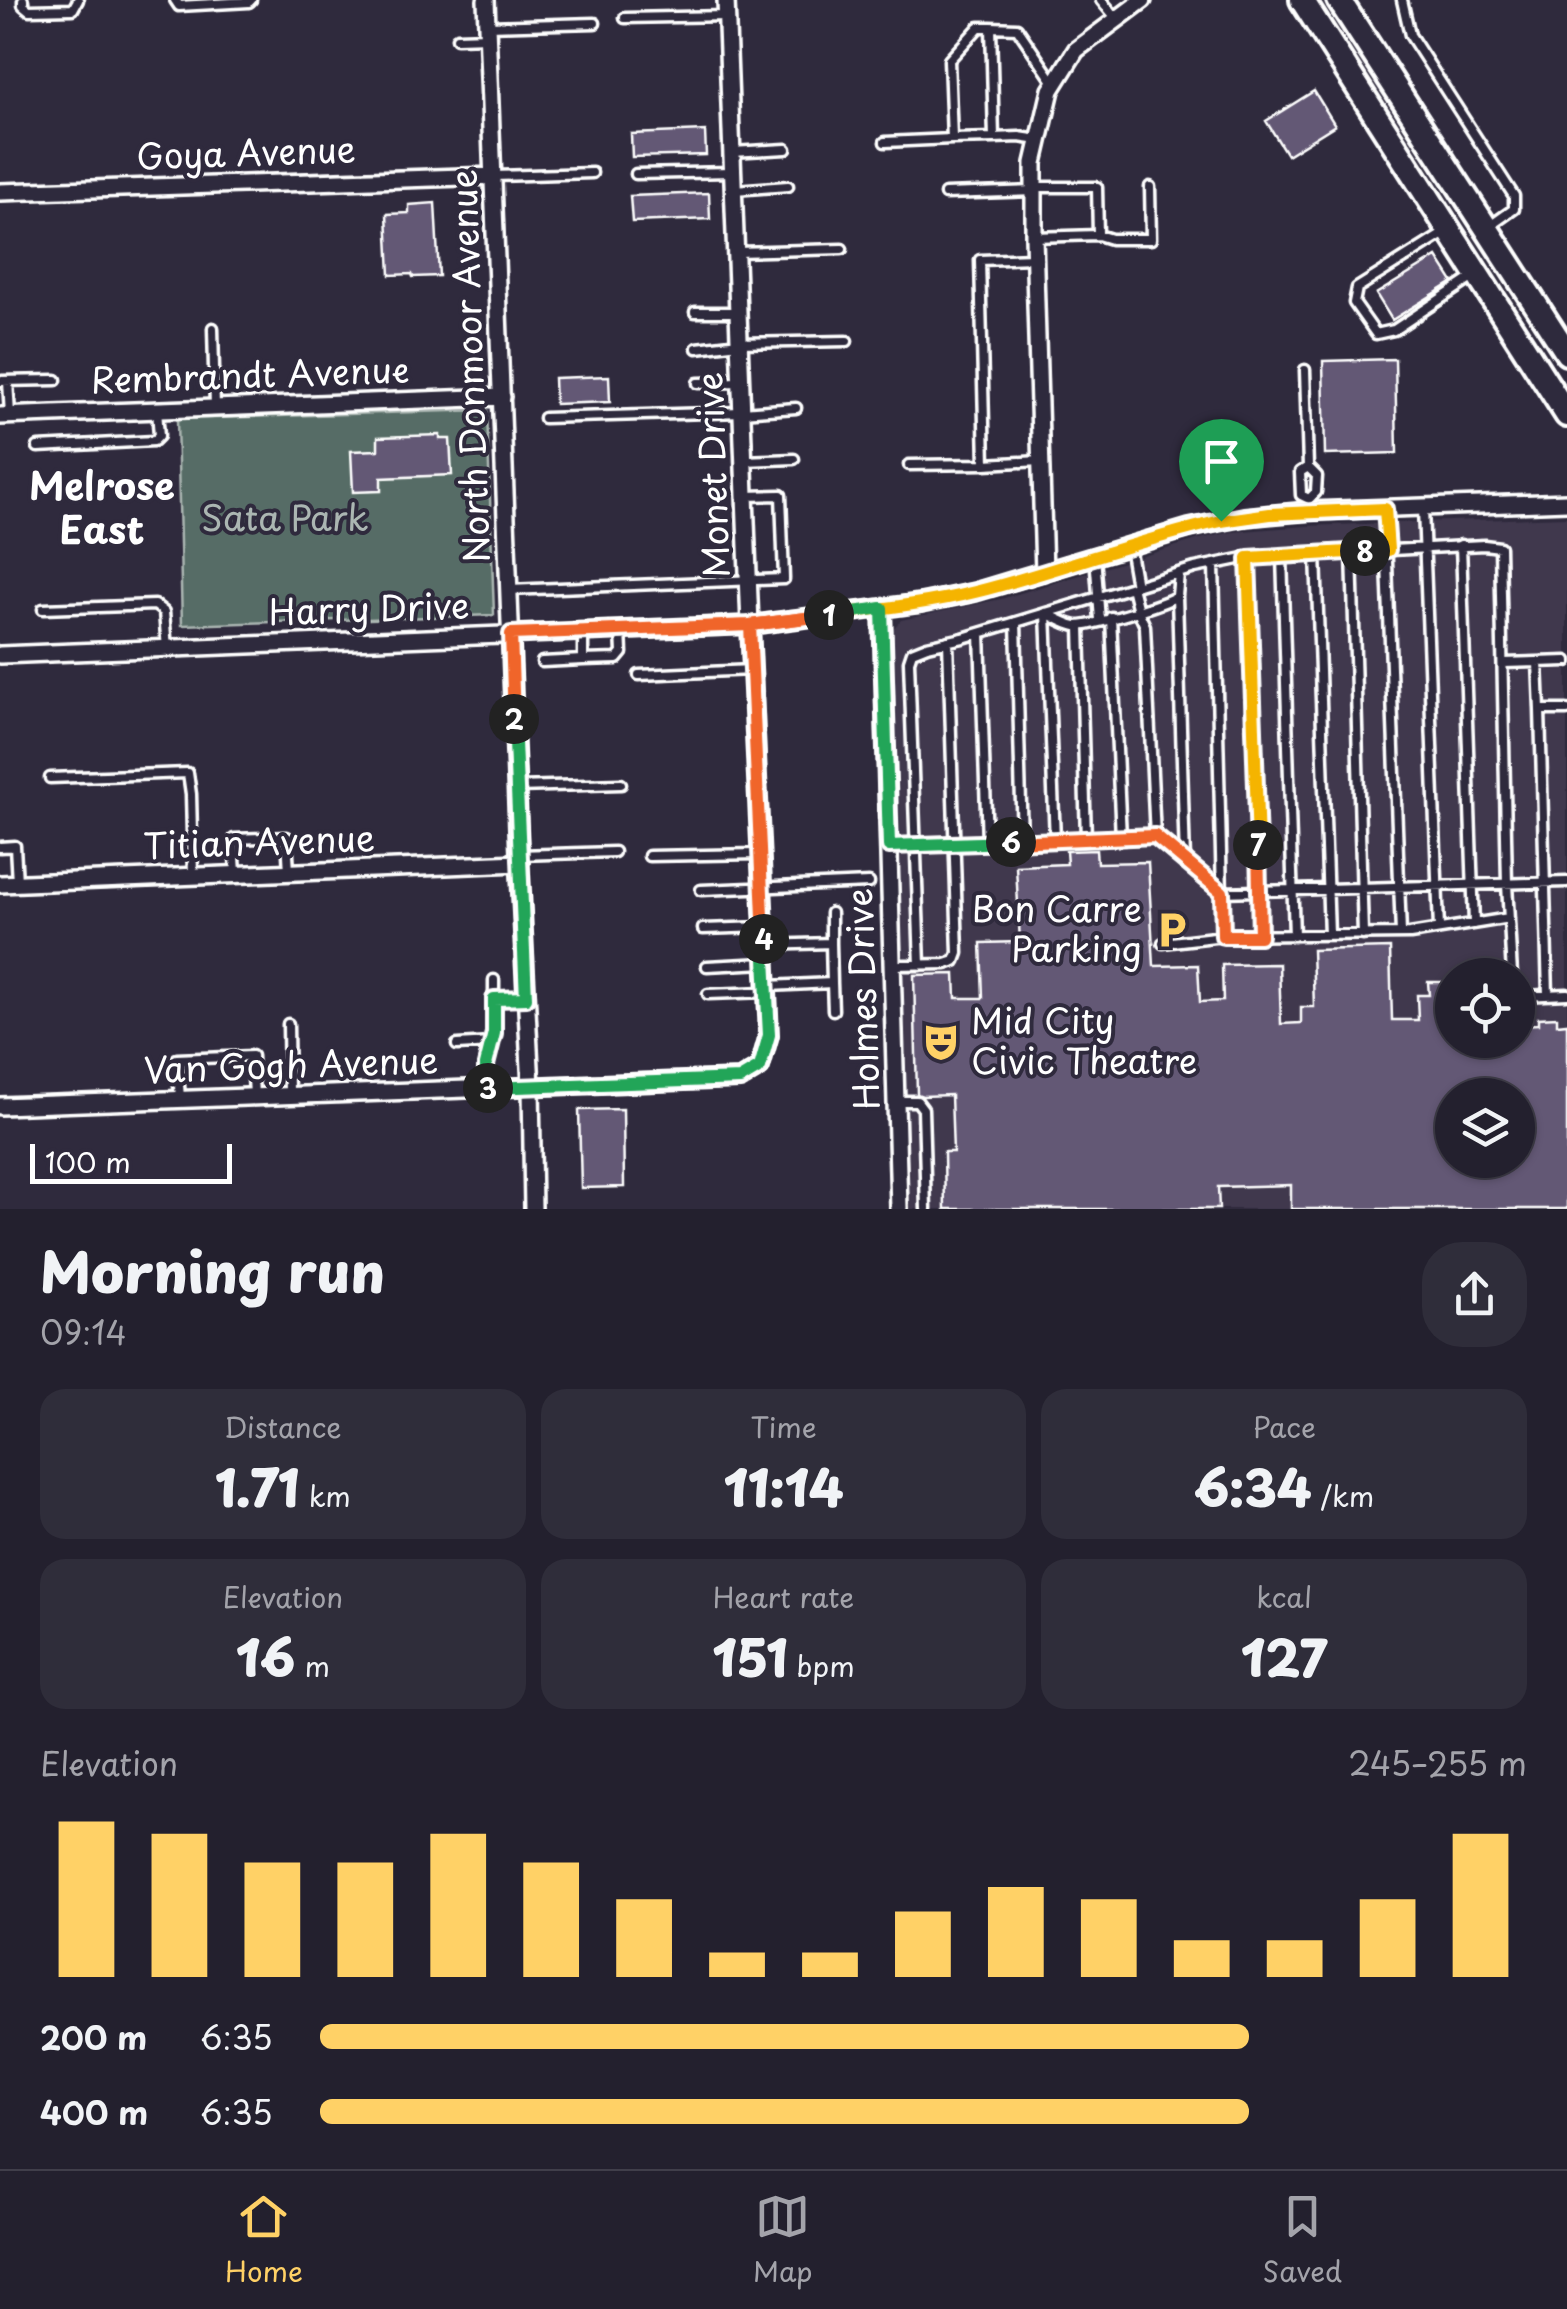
<!DOCTYPE html>
<html lang="en">
<head>
<meta charset="utf-8">
<style>
	body { margin:0; font-family:"Playpen Sans",sans-serif; background:#2f2d3a; color:#f1f3f6; height:100vh; display:flex; flex-direction:column; font-size:38px; white-space:nowrap }
	* { box-sizing:border-box; margin:0 }
	p { font-size:32px; color:#a3a3aa }
	.icon { flex:none; width:55px; height:55px; fill:none; stroke:currentColor; stroke-width:2; stroke-linecap:round; stroke-linejoin:round }
	.map { position:relative; height:1209px; overflow:hidden }
	.details { display:flex; flex-direction:column; background:#23202e; flex:1 }
	.details>* { flex:none }
	.buttons { position:absolute; left:1435px; top:958px; display:grid; gap:20px }
	.buttons a { display:grid; place-items:center; width:100px; height:100px; border-radius:50%; background:#23202e; box-shadow:0 2px 8px #0004,0 0 0 2px #403e4a; font-size:50px }
	.scale { position:absolute; left:30px; bottom:25px; width:202px; box-sizing:border-box; padding-left:10px; border:5px solid #fff; border-top:0; font-size:28px; line-height:35px; white-space:nowrap; color:#fff; -webkit-text-stroke:8px #2f2a3d; paint-order:stroke }
	.pin { position:absolute; display:grid; place-items:center; width:85px; height:85px; color:#fff; margin:-102px -42px; border-radius:50% 50% 50% 0; rotate:-45deg; box-shadow:0 0 10px #0007 }
	.pin .icon { rotate:45deg }
	.km { position:absolute; width:50px; height:50px; margin:-25px; border-radius:50%; background:#222; color:#fff; font-size:28px; line-height:50px; text-align:center }
	.round { display:grid; place-items:center; flex:none; width:105px; height:105px; border-radius:40px; background:#2f2d3a }
	.headline { display:flex; align-items:center; justify-content:space-between; height:170px; padding:0 40px }
	h1 { font-size:55px; font-weight:800; line-height:75px }
	.figures { display:grid; grid-template-columns:repeat(3,1fr); gap:15px; height:170px; padding:10px 40px }
	.figures div { display:grid; align-content:center; border-radius:25px; background:#2f2d3a; text-align:center }
	.figures b { font-size:50px; font-weight:800 }
	.figures small { font-size:28px; font-weight:400 }
	.figures p { font-size:28px }
	.chart { height:280px; padding:20px 40px }
	.chart p { display:flex; justify-content:space-between }
	.chart svg { width:100%; height:180px; margin-top:10px; stroke:#ffd166; stroke-width:6 }
	ul { padding:0 40px; list-style:none; font-size:32px }
	li { display:grid; grid-template-columns:160px 120px 1fr; align-items:center; height:75px }
	li i { height:25px; border-radius:12px; background:#ffd166 }
	.tabs { display:flex; justify-content:space-around; align-items:center; height:140px; border-top:2px solid #403e4a; background:#23202e; font-size:28px; color:#a3a3aa }
	.tabs a { display:grid; justify-items:center; gap:5px }
	.tabs .active { color:#ffd166 }
	.map>svg:first-child { display:block }
</style>
</head>
<body>
<div class="map">
<svg width="1567" height="1209" viewBox="0 0 1567 1209">
	<rect width="100%" height="100%" fill="#2f2a3d"/>
	<filter id="ink" filterUnits="userSpaceOnUse"><feTurbulence type="fractalNoise" baseFrequency=".01" numOctaves="2"/><feDisplacementMap in="SourceGraphic" scale="20" xChannelSelector="R" yChannelSelector="G"/><feConvolveMatrix kernelMatrix="1 2 1 2 8 2 1 2 1" color-interpolation-filters="sRGB"/></filter>
	<g filter="url(#ink)">
		<!-- built -->
		<path fill="#3f384e" fill-rule="evenodd" d="M1567 517V1209H899L889 846 891 631 901 620 1001 599 1200 539 1232 532 1306 526ZM1452 975H1518V1040H1452ZM1452 1095H1518V1160H1452Z"/>
		<!-- green -->
		<path fill="#576c66" stroke="#abb6b2" stroke-width="2.5" d="M487 410 494 615 182 625 177 419Z"/>
		<!-- building -->
		<path fill="#635875" stroke="#fff" stroke-width="2.5" fill-rule="evenodd" d="M1314 91 1335 125 1287 155 1266 121Z
			M705 131 706 155 632 157 631 134Z
			M709 193 710 219 632 222 630 196Z
			M435 203 439 276 413 277 412 274 390 275 387 214 409 213V205Z
			M1437 257 1453 282 1392 320 1376 294Z
			M1395 359 1397 453 1325 455 1323 361Z
			M609 376 610 402 555 404 554 378Z
			M440 435V439H450L452 475 381 478V491L353 492 351 451 378 450V437Z
			M1096 850 1097 863 1148 862 1154 966 1198 965 1200 1002 1223 1001 1222 965 1279 964 1281 1024 1301 1023V1007H1314L1312 950 1390 948 1392 1020H1418L1417 995H1429L1428 982H1452V1040H1518V1025L1538 1024V1018L1557 1017V1024L1567 1023V1209H1291V1185L1218 1187 1219 1209H945L944 1152H953L951 1095 922 1096 917 1094 914 975 955 974 956 998H983L981 943 1020 942 1016 866 1067 864 1066 851ZM1452 1095H1518V1160H1452Z
			M623 1109 624 1187 581 1188 579 1110Z"/>
		<g fill="none" stroke-linecap="round" stroke-linejoin="round">
			<!-- lane casing -->
			<g stroke="#fff" stroke-width="15">
				<path id="lane" d="M23 0V5L29 10 73 9 78 0
					M175 0 179 6 249 2 251 0
					M1101 0 1116 18
					M1402 0 1410 35 1514 196V209L1490 226
					M625 18 727 16
					M488 26 595 23
					M991 27H979L949 60 952 139 994 138
					M457 38 488 37
					M1039 140 1019 137 994 138 991 27 1017 28 1055 84
					M885 142 952 139
					M732 152 786 149
					M636 174 732 172
					M494 176 592 173
					M734 190 788 186
					M945 194 1035 191
					M1448 231 1357 288 1354 303 1376 334 1394 330 1475 276
					M1098 235 1111 239H1151L1150 187
					M1034 237 1098 235 1097 187H1035
					M736 252 842 249
					M1034 258 980 260 985 464 1040 461
					M695 312H738
					M213 328 215 408
					M697 348 739 343 847 341
					M1305 370 1308 467 1317 476 1316 492 1309 499 1301 495 1300 472 1308 467
					M0 381 56 380
					M8 381 10 415
					M698 383 741 382
					M544 418 742 412 796 408
					M38 447 154 441 159 436 157 410
					M744 461 794 459
					M909 465 985 464
					M1423 508 1439 929
					M1385 509 1401 934
					M1461 545 1474 924
					M1129 546 1136 586
					M1352 552 1363 935
					M1316 554 1329 935
					M1095 556 1100 620
					M1282 556 1294 936
					M1248 558 1260 936
					M1214 565 1223 936 1410 934 1509 918
					M1132 587 1138 611 1145 626 1155 837
					M509 590 784 579 781 495 746 496
					M1177 596 1185 861
					M43 609 155 605 164 612 167 649
					M1046 613 1055 840
					M1046 613C1056 618 1065 624 1076 626 1089 627 1165 604 1177 596L1179 573
					M1111 617 1121 838
					M1016 622 1022 841
					M1080 627 1086 839
					M583 631V660L617 659 622 653 621 630
					M980 633 987 843
					M542 662 583 660
					M1538 662 1540 710H1567
					M1504 663 1567 661
					M639 675 752 670
					M1540 710 1548 995
					M50 778 188 773 191 794 193 876
					M517 787 621 784
					M889 846 1155 837 1222 892 1567 882
					M0 847 15 846 17 883
					M519 855 614 852
					M649 856 759 854
					M236 874 234 839 287 837 289 872
					M701 890 869 883
					M831 913V943
					M703 929 764 927
					M1163 943 1223 936
					M765 945 831 943 832 983 769 986
					M893 965 946 964 955 961 958 953 948 641
					M920 965 909 661 912 652 927 646 963 638 1195 568 1244 558 1484 545 1500 547 1507 884 1512 975
					M707 966 766 963
					M494 980V999
					M832 983 833 1010
					M1518 992 1523 996 1567 994
					M708 994 767 992
					M288 1024 289 1094
					M457 1045 491 1043
					M486 1086V1065L495 1033 494 999 527 998
					M180 1098 177 1059 252 1056 254 1097
					M896 1101H917L923 1109 926 1209"/>
			</g>
			<!-- street casing -->
			<g stroke="#fff" stroke-width="22">
				<path id="street" d="M486 0 519 855 531 1087 533 1209
					M0 192 494 176
					M0 416 502 397
					M1044 572 1034 237V163L1051 90 1076 50 1143 0
					M882 608 899 1209
					M0 655 750 625 921 603 975 592 1189 528 1244 517 1309 511 1567 502
					M0 884 520 863
					M0 1106 740 1079 760 1067 769 1035 750 625 726 0"/>
			</g>
			<!-- secondary casing -->
			<g stroke="#fff" stroke-width="30">
				<path id="secondary" d="M1302 0 1567 415
					M1339 0 1567 353"/>
			</g>
			<!-- lane -->
			<use href="#lane" stroke="#2f2a3d" stroke-width="8"/>
			<!-- street -->
			<use href="#street" stroke="#2f2a3d" stroke-width="15"/>
			<!-- secondary -->
			<use href="#secondary" stroke="#2f2a3d" stroke-width="22"/>
		</g>
	</g>
	<g fill="none" stroke-linecap="round" stroke-linejoin="round" filter="url(#ink)">
		<!-- split-1 casing -->
		<g stroke="#fff" stroke-width="20">
			<path id="split-1" d="M829 615C878 609 927 604 975 592 1058 571 1137 540 1221 521"/>
		</g>
		<!-- split-2 casing -->
		<g stroke="#fff" stroke-width="20">
			<path id="split-2" d="M514 719 511 634 750 625 829 615"/>
		</g>
		<!-- split-3 casing -->
		<g stroke="#fff" stroke-width="20">
			<path id="split-3" d="M488 1088H486V1065L494 1033V999L526 998 514 719"/>
		</g>
		<!-- split-4 casing -->
		<g stroke="#fff" stroke-width="20">
			<path id="split-4" d="M488 1088 740 1079 760 1067 769 1035 764 939"/>
		</g>
		<!-- split-5 casing -->
		<g stroke="#fff" stroke-width="20">
			<path id="split-5" d="M764 939 750 625 839 614"/>
		</g>
		<!-- split-6 casing -->
		<g stroke="#fff" stroke-width="20">
			<path id="split-6" d="M839 614 882 608 889 846 1011 842"/>
		</g>
		<!-- split-7 casing -->
		<g stroke="#fff" stroke-width="20">
			<path id="split-7" d="M1011 842 1155 836 1222 892 1223 936H1260L1258 845"/>
		</g>
		<!-- split-8 casing -->
		<g stroke="#fff" stroke-width="20">
			<path id="split-8" d="M1258 845 1248 558 1365 551"/>
		</g>
		<!-- split-9 casing -->
		<g stroke="#fff" stroke-width="20">
			<path id="split-9" d="M1221 521 1270 514 1385 509 1388 550 1365 551"/>
		</g>
		<!-- split-1 -->
		<use href="#split-1" stroke="#f5b400" stroke-width="12"/>
		<!-- split-2 -->
		<use href="#split-2" stroke="#f0652b" stroke-width="12"/>
		<!-- split-3 -->
		<use href="#split-3" stroke="#22a559" stroke-width="12"/>
		<!-- split-4 -->
		<use href="#split-4" stroke="#22a559" stroke-width="12"/>
		<!-- split-5 -->
		<use href="#split-5" stroke="#f0652b" stroke-width="12"/>
		<!-- split-6 -->
		<use href="#split-6" stroke="#22a559" stroke-width="12"/>
		<!-- split-7 -->
		<use href="#split-7" stroke="#f0652b" stroke-width="12"/>
		<!-- split-8 -->
		<use href="#split-8" stroke="#f5b400" stroke-width="12"/>
		<!-- split-9 -->
		<use href="#split-9" stroke="#f5b400" stroke-width="12"/>
	</g>
	<!-- icons -->
	<defs>
		<g id="parking-bare" transform="scale(3)"><path d="M-3.5-5.5H1a3.5 3.5 0 0 1 0 7H-1V5.5H-3.5ZM-1-3.4V-.6H.8a1.4 1.4 0 0 0 0-2.8Z" fill="#ffd166" stroke="#2f2a3d" stroke-width="2.5" paint-order="stroke"/></g>
		<g id="theatre-bare" transform="scale(3)"><path d="M-5-5.5Q0-4 5-5.5V0Q5 5 0 6Q-5 5-5 0ZM-3.3-2.5H-1v1.5H-3.3ZM1-2.5H3.3v1.5H1ZM-2.8 1Q0 5.5 2.8 1Z" fill="#ffd166" stroke="#2f2a3d" stroke-width="2.5" paint-order="stroke"/></g>
	</defs>
	<g fill-rule="evenodd">
		<use href="#parking-bare" x="1172" y="930"/>
		<use href="#theatre-bare" x="941" y="1042"/>
	</g>
	<g text-anchor="middle" stroke-width="8" stroke-linejoin="round" paint-order="stroke">
		<!-- street labels -->
		<g font-size="35" fill="#fff" stroke="#2f2a3d">
			<text transform="translate(246 154) rotate(-2)" y="12">Goya Avenue</text>
			<text transform="translate(471 366) rotate(-92)" y="12">North Donmoor Avenue</text>
			<text transform="translate(250 376) rotate(-2)" y="12">Rembrandt Avenue</text>
			<text transform="translate(714 475) rotate(-92)" y="12">Monet Drive</text>
			<text transform="translate(369 610) rotate(-2)" y="12">Harry Drive</text>
			<text transform="translate(259 843) rotate(-2)" y="12">Titian Avenue</text>
			<text transform="translate(864 999) rotate(-92)" y="12">Holmes Drive</text>
			<text transform="translate(291 1066) rotate(-2)" y="12">Van Gogh Avenue</text>
		</g>
		<!-- park labels -->
		<g font-size="35" fill="#abb6b2" stroke="#2f2a3d">
			<text x="285" y="531">Sata Park</text>
		</g>
		<!-- poi labels -->
		<g font-size="35" fill="#fff" stroke="#2f2a3d" text-anchor="end">
			<text x="1142" y="922">Bon Carre<tspan x="1142" dy="40">Parking</tspan></text>
			<text x="971" y="1034" text-anchor="start">Mid City<tspan x="971" dy="40">Civic Theatre</tspan></text>
		</g>
		<!-- neighbourhood labels -->
		<g font-size="38" font-weight="bold" fill="#fff" stroke="#2f2a3d">
			<text x="102" y="500">Melrose<tspan x="102" dy="44">East</tspan></text>
		</g>
	</g>
</svg>
<div class="buttons">
<a><svg class="icon" aria-label="locate" viewBox="0 0 24 24"><circle cx="12" cy="12" r="6"/><path d="M12 2v4M12 18v4M2 12h4M18 12h4"/></svg></a>
<a><svg class="icon" aria-label="layers" viewBox="0 0 24 24"><path d="M12 4l9 5-9 5-9-5zM3 14l9 5 9-5"/></svg></a>
</div>
<div class="scale">100 m</div>
<div class="pin" style="left:1221px;top:521px;background:#1e9e55"><svg class="icon" aria-label="arrive" viewBox="0 0 24 24"><path d="M6 21V4h12l-3 4 3 4H6"/></svg></div>
<b class="km" style="left:829px;top:615px">1</b>
<b class="km" style="left:514px;top:719px">2</b>
<b class="km" style="left:488px;top:1088px">3</b>
<b class="km" style="left:764px;top:939px">4</b>
<b class="km" style="left:1011px;top:842px">6</b>
<b class="km" style="left:1258px;top:845px">7</b>
<b class="km" style="left:1365px;top:551px">8</b>
</div>
<section class="details">
<div class="headline"><div><h1>Morning run</h1><p>09:14</p></div><a class="round"><svg class="icon" aria-label="share" viewBox="0 0 24 24"><path d="M12 15V3M7 8l5-5 5 5M5 13v7h14v-7"/></svg></a></div>
<div class="figures">
<div><p>Distance</p><b>1.71<small> km</small></b></div>
<div><p>Time</p><b>11:14</b></div>
<div><p>Pace</p><b>6:34<small> /km</small></b></div>
</div>
<div class="figures">
<div><p>Elevation</p><b>16<small> m</small></b></div>
<div><p>Heart rate</p><b>151<small> bpm</small></b></div>
<div><p>kcal</p><b>127</b></div>
</div>
<div class="chart"><p><span>Elevation</span>245–255 m</p>
<svg viewBox="0 0 160 44" preserveAspectRatio="none"><path d="M5 44V6M15 44V9M25 44V16M35 44V16M45 44V9M55 44V16M65 44V25M75 44V38M85 44V38M95 44V28M105 44V22M115 44V25M125 44V35M135 44V35M145 44V25M155 44V9"/></svg>
</div>
<ul>
<li><b>200 m</b>6:35<i style="width:77%"></i></li>
<li><b>400 m</b>6:35<i style="width:77%"></i></li>
</ul>
</section>
<nav class="tabs">
<a class="active"><svg class="icon" aria-label="home" viewBox="0 0 24 24"><path d="M3 11l9-7 9 7M6 9v11h12V9"/></svg>Home</a>
<a><svg class="icon" aria-label="map" viewBox="0 0 24 24"><path d="M3 6l6-2 6 2 6-2v14l-6 2-6-2-6 2zM9 4v14M15 6v14"/></svg>Map</a>
<a><svg class="icon" aria-label="saved" viewBox="0 0 24 24"><path d="M7 4h10v16l-5-4-5 4z"/></svg>Saved</a>
</nav>
</body>
</html>
